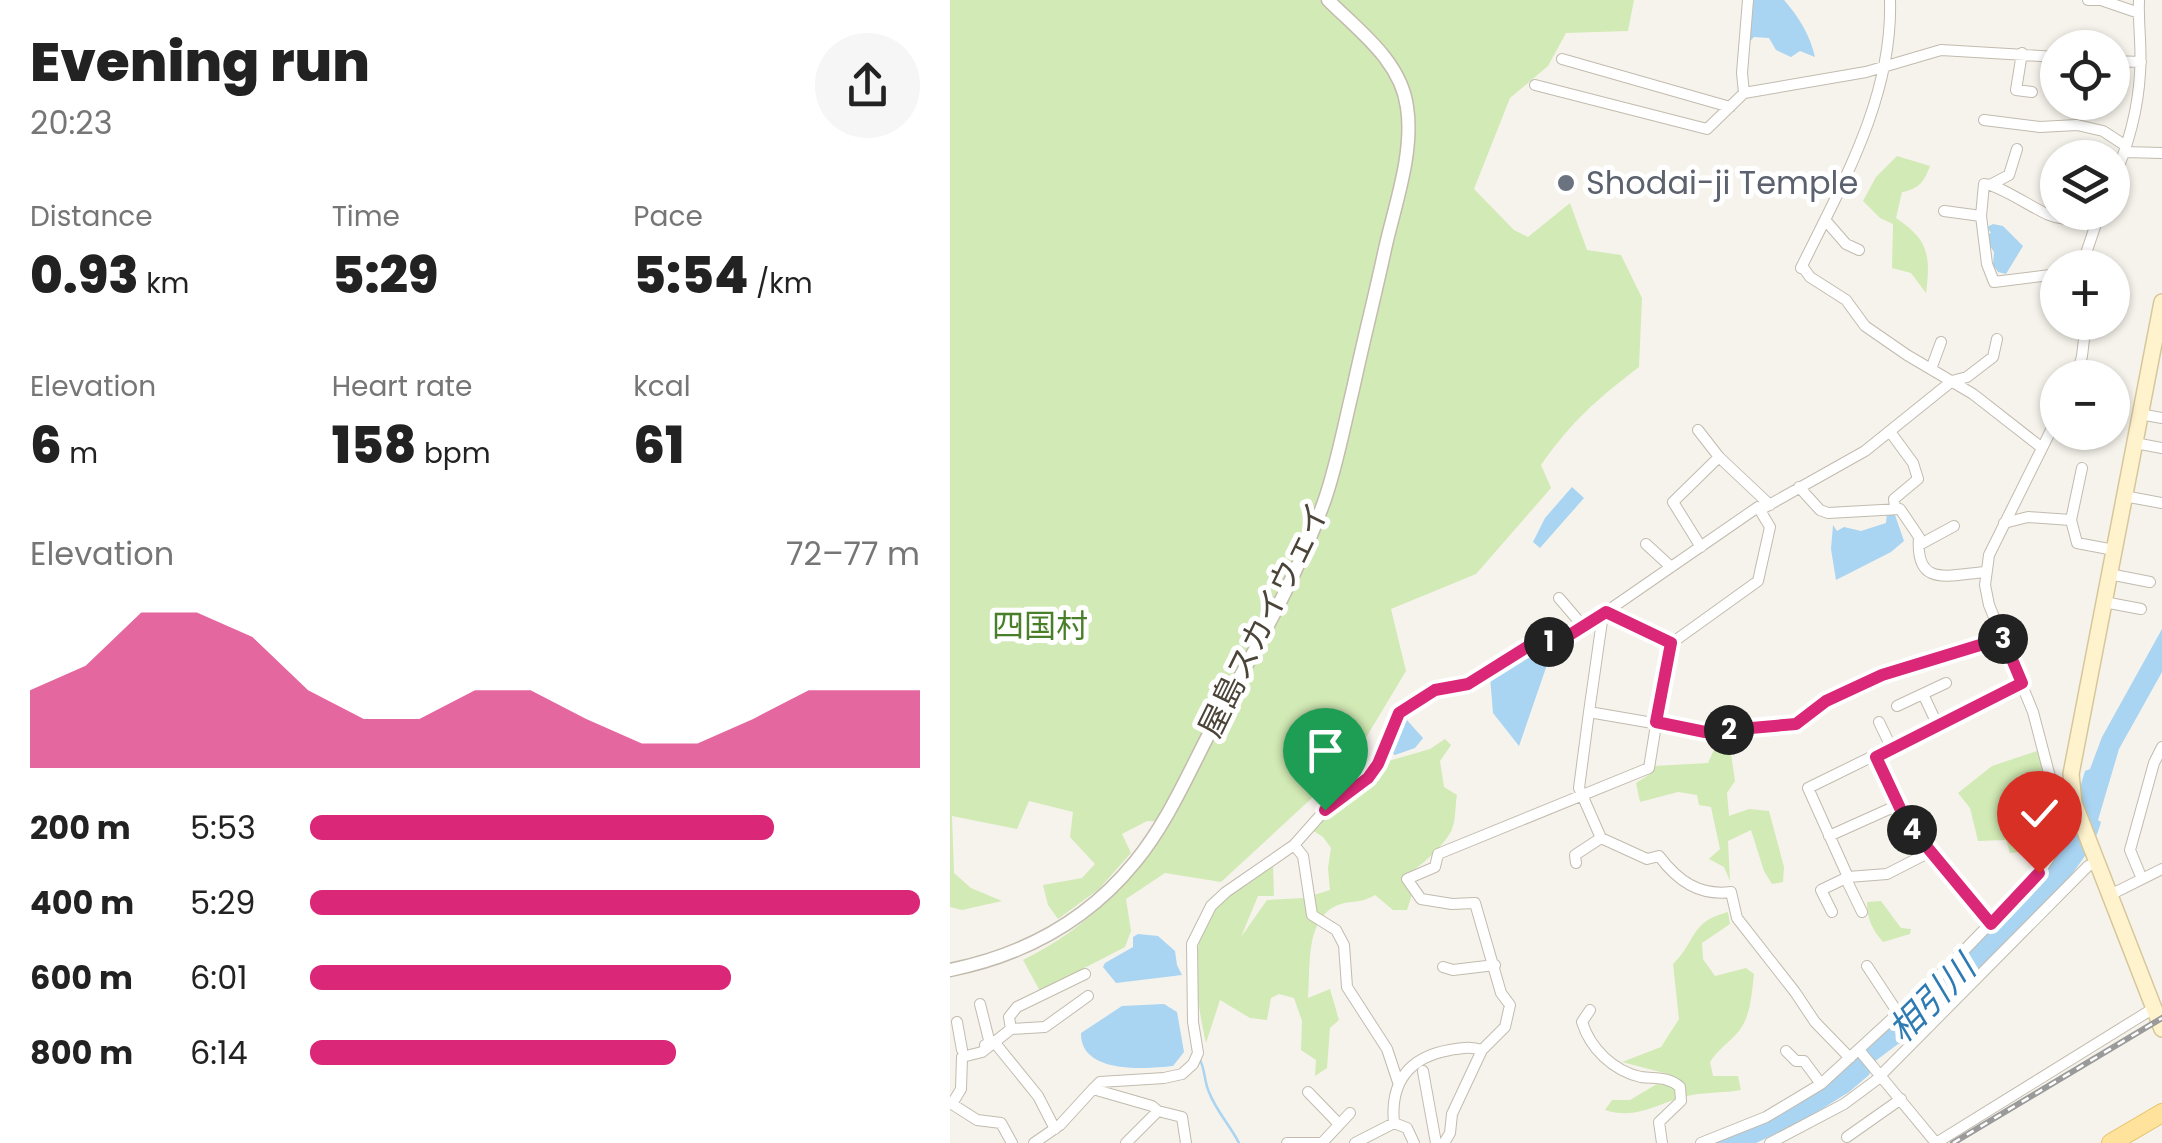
<!DOCTYPE html>
<html lang="en">
<head>
<meta charset="utf-8">
<style>
	body { margin:0; font-family:Poppins,"Noto Sans JP",sans-serif; background:#f6f6f6; color:#222; height:100vh; display:flex; flex-direction:column; font-size:38px; white-space:nowrap }
	* { box-sizing:border-box; margin:0 }
	p { font-size:32px; color:#767676 }
	.icon { flex:none; width:55px; height:55px; fill:none; stroke:currentColor; stroke-width:2; stroke-linecap:round; stroke-linejoin:round }
	.map { position:relative; flex:1; overflow:hidden }
	.drawer { display:flex; flex-direction:column; background:#fff; width:950px }
	.drawer>* { flex:none }
	.controls { position:absolute; left:1090px; top:30px; display:grid; gap:20px }
	.controls a { display:grid; place-items:center; width:90px; height:90px; border-radius:50%; background:#fff; box-shadow:0 2px 8px #0004; font-size:50px }
	.pin { position:absolute; display:grid; place-items:center; width:85px; height:85px; color:#fff; margin:-102px -42px; border-radius:50% 50% 50% 0; rotate:-45deg; box-shadow:0 0 10px #0007 }
	.pin .icon { rotate:45deg }
	.km { position:absolute; width:50px; height:50px; margin:-25px; border-radius:50%; background:#222; color:#fff; font-size:28px; line-height:50px; text-align:center }
	.round { display:grid; place-items:center; flex:none; width:105px; height:105px; border-radius:52px; background:#f6f6f6 }
	.headline { display:flex; align-items:center; justify-content:space-between; height:170px; padding:0 30px }
	h1 { font-size:55px; font-weight:800; line-height:75px }
	.figures { display:grid; grid-template-columns:repeat(3,1fr); gap:15px; height:170px; padding:10px 30px }
	.figures div { display:grid; align-content:center }
	.figures b { font-size:50px; font-weight:800 }
	.figures small { font-size:28px; font-weight:400 }
	.figures p { font-size:28px }
	.chart { height:280px; padding:20px 30px }
	.chart p { display:flex; justify-content:space-between }
	.chart svg { width:100%; height:180px; margin-top:10px; fill:#db2777; opacity:.7 }
	ul { padding:0 30px; list-style:none; font-size:32px }
	li { display:grid; grid-template-columns:160px 120px 1fr; align-items:center; height:75px }
	li i { height:25px; border-radius:12px; background:#db2777 }
	main { display:flex; flex:1; min-height:0 }
	.map>svg:first-child { display:block }
</style>
</head>
<body>
<main>
<section class="drawer">
<div class="headline"><div><h1>Evening run</h1><p>20:23</p></div><a class="round"><svg class="icon" aria-label="share" viewBox="0 0 24 24"><path d="M12 15V3M7 8l5-5 5 5M5 13v7h14v-7"/></svg></a></div>
<div class="figures">
<div><p>Distance</p><b>0.93<small> km</small></b></div>
<div><p>Time</p><b>5:29</b></div>
<div><p>Pace</p><b>5:54<small> /km</small></b></div>
</div>
<div class="figures">
<div><p>Elevation</p><b>6<small> m</small></b></div>
<div><p>Heart rate</p><b>158<small> bpm</small></b></div>
<div><p>kcal</p><b>61</b></div>
</div>
<div class="chart"><p><span>Elevation</span>72–77 m</p>
<svg viewBox="0 0 160 44" preserveAspectRatio="none"><path d="M0 44V25L10 19L20 6L30 6L40 12L50 25L60 32L70 32L80 25L90 25L100 32L110 38L120 38L130 32L140 25L150 25L160 25V44z"/></svg>
</div>
<ul>
<li><b>200 m</b>5:53<i style="width:76%"></i></li>
<li><b>400 m</b>5:29<i style="width:100%"></i></li>
<li><b>600 m</b>6:01<i style="width:69%"></i></li>
<li><b>800 m</b>6:14<i style="width:60%"></i></li>
</ul>
</section>
<div class="map">
<svg width="1212" height="1143" viewBox="0 0 1212 1143">
	<rect width="100%" height="100%" fill="#f6f3ec"/>
	<!-- green -->
	<path fill="#d2eab5" d="M0 0H684L678 31 616 33 598 66 560 98 524 189 564 230 578 237 620 203 637 250 671 255 692 298 689 367C646 400 622 421 591 465L601 488 526 574 441 609 456 671 402 761 271 882 215 873 176 899 181 931 175 947 90 991 73 960C139 927 179 885 216 822L197 821 172 834 181 853 149 889 108 919 98 905 93 885 132 878 145 864 120 837 123 812 79 801 67 829 2 816 4 873 21 888 52 901 12 910 0 907Z
		M947 156 980 166C974 182 969 189 952 192L946 218C978 239 981 255 976 293L961 273 942 268 943 224 930 218 913 201 926 177Z
		M495 739 501 745 490 761 494 787 507 795C505 805 506 819 502 829 496 844 470 867 455 876L462 895 457 910H443L425 895C410 904 401 900 388 905 354 919 361 968 358 998L380 989 389 1020 380 1028 377 1068 365 1076 366 1060 351 1050 352 1021 344 998 329 994 321 998 317 1020 300 1018 270 1000 256 1043C245 994 235 930 277 893 291 882 308 872 323 862L324 896H308L291 937 317 900 354 898 380 890 378 868 381 848 373 837 362 830 384 807 420 781 435 762 480 749Z
		M779 740 785 781 777 793 779 816 799 809 819 811 834 867 833 882 822 884 814 871 801 830 778 841 780 881 774 867 759 859 770 849 761 807 749 805 747 795 728 792 690 802 686 783 700 774 704 766 758 763 767 743Z
		M1087 751 1103 806 1104 832 1073 834 1070 852 1060 853 1056 840 1028 841 1020 808 1008 793 1042 766Z
		M931 901 951 928 961 929 960 934 933 942C922 929 917 919 917 902Z
		M778 912 780 924 752 943 753 959 765 976 796 968 804 974C802 991 801 1016 789 1031 780 1042 768 1049 760 1062L763 1076H788L791 1090C774 1093 758 1092 742 1095 710 1101 688 1121 655 1110L662 1100H680L722 1075 672 1062 711 1047 729 1019 723 964C747 941 739 922 778 912Z"/>
	<!-- water -->
	<path fill="#a9d4f2" d="M801 0H834C849 17 860 35 865 57L850 51 841 57 826 50 819 38 804 37 798 43Z
		M1043 224 1053 226 1073 246 1056 274 1048 272 1043 265 1044 252 1038 243 1037 235 1041 233 1037 227Z
		M622 487 634 498 590 548 583 542 595 518Z
		M937 513 945 515 954 541 941 552 886 580 881 549 883 525 887 531 894 527 911 531 936 523Z
		M1212 629V672L1169 749 1148 820 1151 822C1139 874 1037 963 996 1005L993 1003 957 1042 948 1044 924 1062 919 1075 899 1092 851 1122 806 1143H763L802 1128 853 1097 975 996 1098 870 1114 839V827L1121 818 1135 771 1140 769 1152 737Z
		M598 646 599 659 569 746 543 713 540 676 583 648Z
		M452 719H456L473 738 465 748 445 755 439 752Z
		M188 934 208 936 225 951 227 965 232 975 166 983 153 967 155 963 183 947V937Z
		M214 1004 227 1012 234 1052 223 1066C195 1069 130 1074 131 1033L172 1006Z"/>
	<g fill="none" stroke-linecap="round" stroke-linejoin="round">
		<!-- stream -->
		<path stroke="#a9d4f2" stroke-width="2.5" d="M250 1060C255 1069 254 1081 259 1092 266 1111 280 1125 289 1143"/>
		<!-- minor casing -->
		<g stroke="#c2bbae" stroke-width="12">
			<path id="minor" d="M1138 0H1151L1189 13
				M1072 53 1066 90 1082 92
				M612 59 780 107
				M1162 61 1191 62
				M585 85 757 129 794 93 916 72 991 50 1108 57
				M794 93 792 73 798 0
				M1034 120 1090 127 1127 125 1153 131 1176 146
				M1175 152 1212 153
				M1162 183C1177 149 1188 111 1190 73 1192 49 1188 24 1189 0
				M1042 184 1059 175 1067 149
				M994 211 1031 216 1037 264 1044 282 1108 274
				M1031 216 1034 184C1048 184 1082 208 1099 215 1113 221 1131 220 1147 222
				M876 221 896 244 909 250
				M852 266 860 277 896 300 915 326 957 355 1023 394 1092 448
				M851 268C892 184 943 97 940 0
				M1131 268 1150 212
				M981 369 991 342
				M1126 378 1132 356 1136 322
				M1190 414 1212 418
				M748 430 769 457 820 505
				M941 433 963 463 968 479 944 499 945 508
				M1185 443 1212 448
				M849 487 870 510 878 513 950 509 969 537C965 588 998 575 1035 572
				M1174 496 1212 503
				M810 510 915 451 1002 381 1017 377 1043 357 1047 339
				M1121 520 1132 468
				M1054 523 1078 517 1121 520 1127 543 1164 550
				M696 544 721 567
				M969 545 1004 526
				M751 547 723 502 769 457
				M1159 574 1200 582
				M609 598 633 626
				M1154 602 1191 609
				M656 612 721 643
				M973 694 988 726
				M947 706 996 683
				M929 722 942 749
				M926 757 957 823 980 852
				M879 836 948 805
				M344 845 375 810 418 778 428 764 449 713 485 690 518 684 577 647 610 641 653 614
				M626 863 625 855 651 838
				M896 879 912 912
				M1192 879 1180 850 1204 763 1212 747
				M1160 895 1212 869
				M882 912 871 890 898 877
				M1041 924 980 852 937 874 898 877 858 788 1072 683
				M917 966 948 1013
				M493 967 503 970 545 965
				M30 1004 40 1044 35 1045
				M640 1010 632 1022C640 1048 663 1071 691 1077 705 1079 718 1076 730 1087L731 1101 709 1122 712 1143
				M7 1022 12 1050
				M61 1029 59 1017 67 1007 135 974
				M45 1043 88 1096 105 1129
				M909 1050 986 1143
				M836 1051 846 1061H854L871 1084
				M900 1058 865 1022 845 992 787 918 781 892C749 896 728 881 709 856L697 859 651 838 629 788 639 712 755 732 845 724 876 701 931 675 1053 638
				M473 1071 486 1143
				M143 1089 150 1082 214 1078 232 1074 243 1064 248 1053 243 1022 242 944 261 906 276 892 344 845 353 856 362 915 386 930 394 945 397 987 437 1049 448 1082
				M358 1092 388 1123
				M444 1123 457 1128 464 1143
				M897 1137 951 1099
				M62 1143 51 1123 27 1120 2 1104 11 1089 12 1057 32 1052 61 1029 95 1027 138 996
				M84 1143 110 1125 143 1089 202 1106 208 1111
				M176 1143 208 1111 232 1117 236 1143
				M337 1143H372
				M372 1143 400 1113
				M405 1143 444 1123C440 1082 459 1057 500 1050 512 1048 520 1046 532 1050
				M494 1143 500 1133 502 1114 532 1050 555 1027 560 1005 551 993 525 903 502 904 471 899 457 879 485 867 488 854 699 768 719 645 808 581 820 527 808 507 653 614 639 712
				M751 1143 816 1117 871 1084 995 970 1089 873 1103 852 1111 819 1083 712 1039 605 1035 585 1039 555 1108 416
				M820 1143 894 1104 925 1081 1138 866 1147 863
				M986 1143 1204 1008"/>
		</g>
		<!-- tertiary casing -->
		<g stroke="#c2bbae" stroke-width="15">
			<path id="tertiary" d="M0 970C74 955 137 921 185 862 217 823 238 774 261 730 301 656 347 579 375 499 387 464 394 426 403 389 413 342 425 296 435 249 445 204 464 153 457 107 451 61 409 31 378 0"/>
		</g>
		<!-- secondary casing -->
		<g stroke="#d6c79b" stroke-width="18">
			<path id="secondary" d="M1212 302 1121 774 1124 803 1212 1029"/>
		</g>
		<!-- primary casing -->
		<g stroke="#e6c16a" stroke-width="20">
			<path id="primary" d="M1161 1143 1212 1113"/>
		</g>
		<!-- minor -->
		<use href="#minor" stroke="#fff" stroke-width="10"/>
		<!-- tertiary -->
		<use href="#tertiary" stroke="#fff" stroke-width="12"/>
		<!-- secondary -->
		<use href="#secondary" stroke="#fff3cd" stroke-width="15"/>
		<!-- primary -->
		<use href="#primary" stroke="#ffe39c" stroke-width="18"/>
		<!-- rail casing -->
		<g stroke="#9a9a9a" stroke-width="6">
			<path id="rail" d="M1003 1143 1212 1018"/>
		</g>
		<!-- rail -->
		<use href="#rail" stroke="#fff" stroke-width="2.5" stroke-dasharray="8" stroke-linecap="butt"/>
	</g>
	<g fill="none" stroke-linecap="round" stroke-linejoin="round">
		<!-- route casing -->
		<g stroke="#fff" stroke-width="20">
			<path id="route" d="M375 810 418 778 428 764 449 713 485 690 518 684 577 647 610 641 656 612 721 643 706 722 755 732 846 724 876 701 932 675 1053 638 1072 683 926 757 957 823 1041 924 1089 873"/>
		</g>
		<!-- route -->
		<use href="#route" stroke="#db2777" stroke-width="12"/>
	</g>
	<!-- markers -->
	<circle fill="#6b7280" stroke="#fff" stroke-width="4" cx="616" cy="183" r="10"/>
	<g text-anchor="middle" stroke-width="10" stroke-linejoin="round" paint-order="stroke">
		<!-- worship labels -->
		<g font-size="32" fill="#5b616d" stroke="#fff" text-anchor="start">
			<text x="636" y="194">Shodai-ji Temple</text>
		</g>
		<!-- street labels -->
		<g font-size="32" fill="#4b4439" stroke="#fff">
			<text transform="translate(314 620) rotate(-64)" y="11">屋島スカイウェイ</text>
		</g>
		<!-- park labels -->
		<g font-size="32" fill="#4a7f2a" stroke="#fff">
			<text x="90" y="637">四国村</text>
		</g>
		<!-- water labels -->
		<g font-size="35" font-style="italic" fill="#2e7ab2" stroke="#fff">
			<text transform="translate(982 999) rotate(-45)" y="12">相引川</text>
		</g>
	</g>
</svg>
<div class="controls">
<a><svg class="icon" aria-label="locate" viewBox="0 0 24 24"><circle cx="12" cy="12" r="6"/><path d="M12 2v4M12 18v4M2 12h4M18 12h4"/></svg></a>
<a><svg class="icon" aria-label="layers" viewBox="0 0 24 24"><path d="M12 4l9 5-9 5-9-5zM3 14l9 5 9-5"/></svg></a>
<a>+</a>
<a>−</a>
</div>
<div class="pin" style="left:375px;top:810px;background:#1e9e55"><svg class="icon" aria-label="arrive" viewBox="0 0 24 24"><path d="M6 21V4h12l-3 4 3 4H6"/></svg></div>
<div class="pin" style="left:1089px;top:873px;background:#d93025"><svg class="icon" aria-label="check" viewBox="0 0 24 24"><path d="M5 12l5 5 9-10"/></svg></div>
<b class="km" style="left:599px;top:642px">1</b>
<b class="km" style="left:779px;top:730px">2</b>
<b class="km" style="left:1053px;top:639px">3</b>
<b class="km" style="left:962px;top:830px">4</b>
</div>
</main>
</body>
</html>
